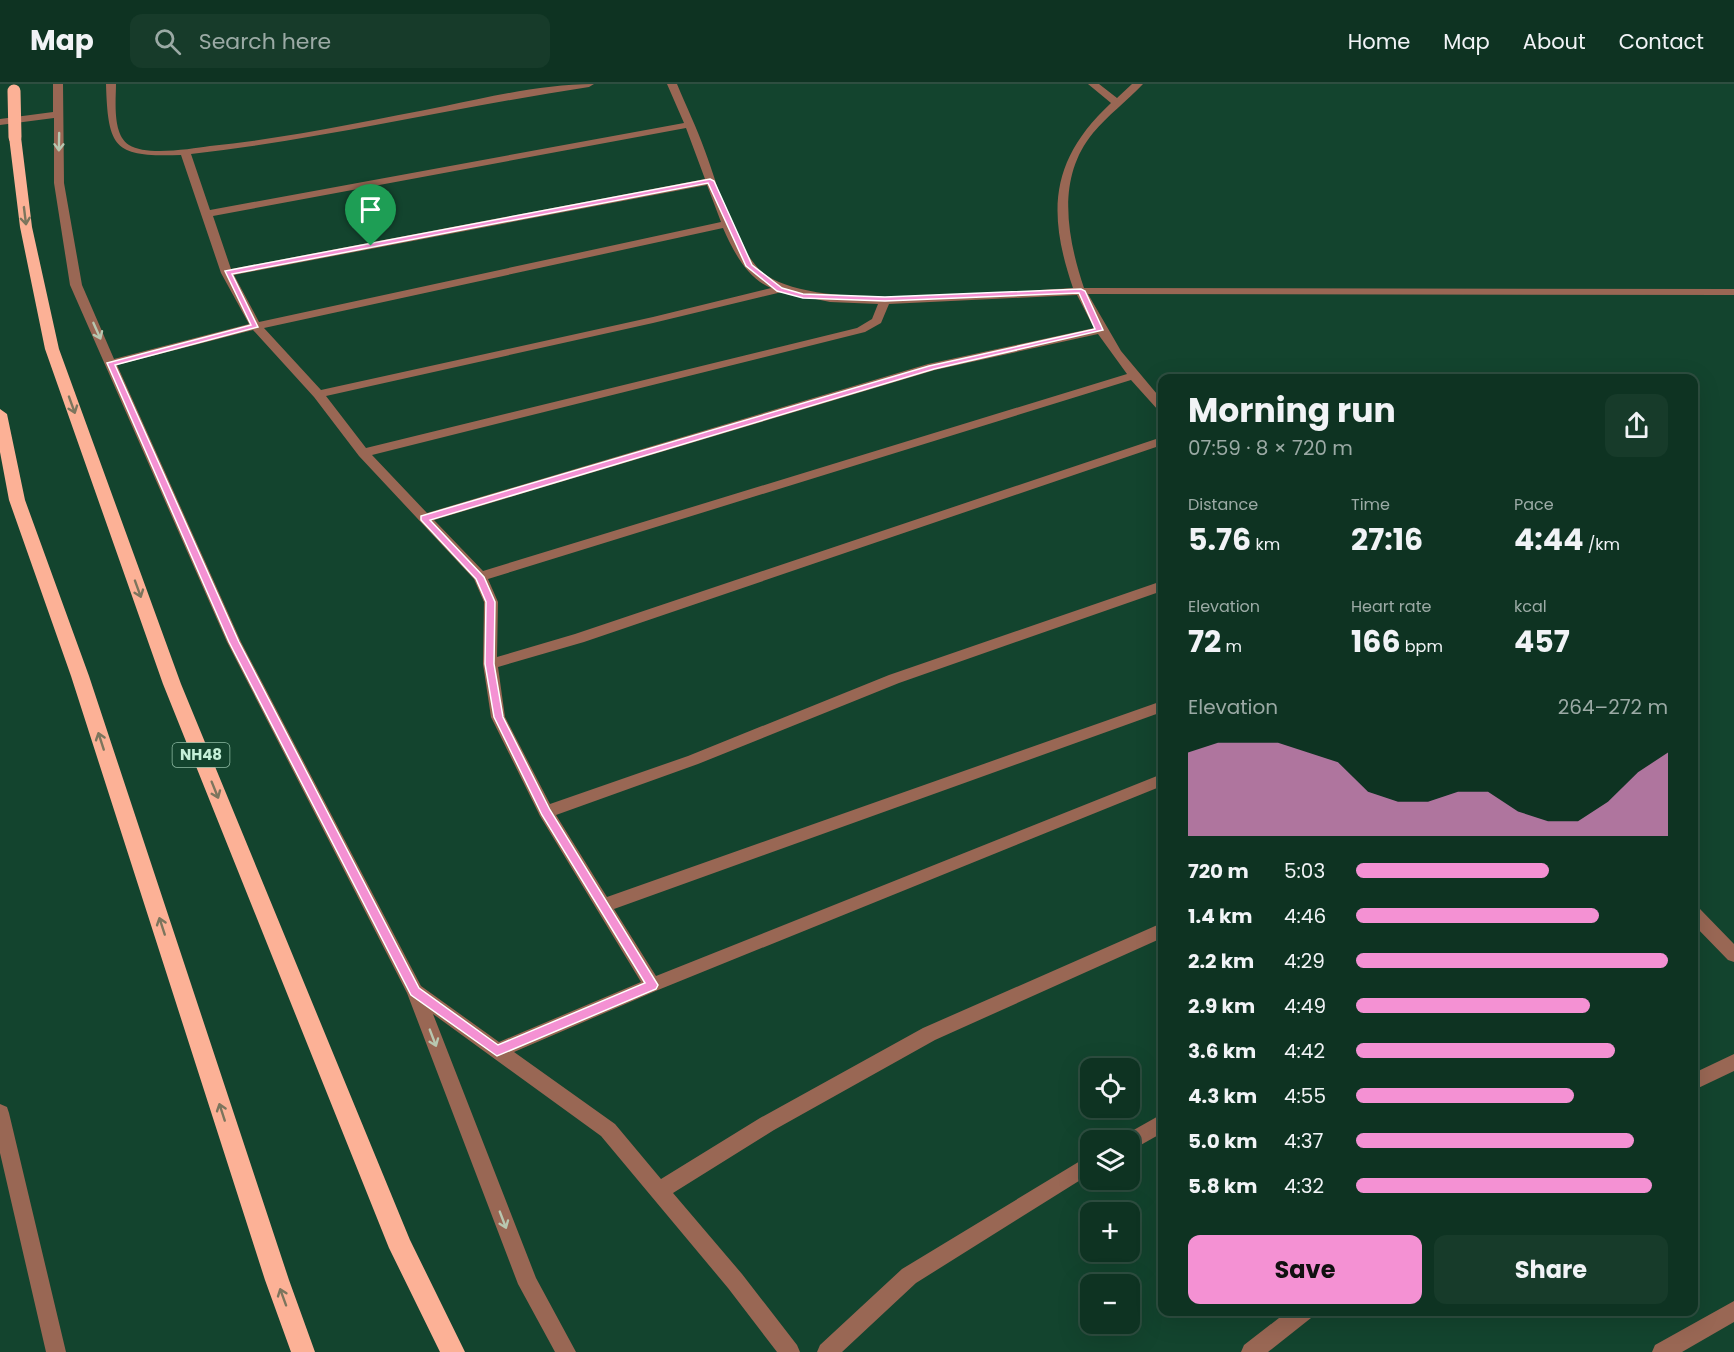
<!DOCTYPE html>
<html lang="en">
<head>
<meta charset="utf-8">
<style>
	body { margin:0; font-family:Poppins,sans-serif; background:#173b2a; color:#f1f3f6; height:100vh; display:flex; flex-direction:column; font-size:22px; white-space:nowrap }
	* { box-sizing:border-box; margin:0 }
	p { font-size:20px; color:#9baaa5 }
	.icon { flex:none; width:33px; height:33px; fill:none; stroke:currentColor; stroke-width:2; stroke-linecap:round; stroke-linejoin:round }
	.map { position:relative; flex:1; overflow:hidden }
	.sheet { position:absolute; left:1158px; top:290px; width:540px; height:942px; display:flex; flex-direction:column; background:#0e3322; border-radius:12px; box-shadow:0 6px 24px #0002,0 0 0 2px #2e4e40 }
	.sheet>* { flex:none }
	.buttons { position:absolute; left:1080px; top:974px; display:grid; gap:12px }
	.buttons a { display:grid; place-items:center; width:60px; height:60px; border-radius:12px; background:#0e3322; box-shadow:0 6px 24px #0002,0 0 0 2px #2e4e40; font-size:30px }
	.pin { position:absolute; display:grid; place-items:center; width:51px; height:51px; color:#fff; margin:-62px -26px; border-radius:50% 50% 50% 0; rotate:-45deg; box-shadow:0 0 6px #0007 }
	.pin .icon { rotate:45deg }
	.round { display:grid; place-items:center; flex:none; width:63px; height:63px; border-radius:12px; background:#173b2a }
	.summary { display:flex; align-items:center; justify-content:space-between; height:102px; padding:0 30px }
	h1 { font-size:33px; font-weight:700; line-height:45px }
	.metrics { display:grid; grid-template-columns:repeat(3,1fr); gap:9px; height:102px; padding:6px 30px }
	.metrics div { display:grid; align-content:center }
	.metrics b { font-size:30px; font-weight:700 }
	.metrics small { font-size:16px; font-weight:400 }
	.metrics p { font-size:16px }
	.chart { height:168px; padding:12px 30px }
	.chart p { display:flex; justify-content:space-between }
	.chart svg { width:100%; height:108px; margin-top:6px; fill:#f491d3; opacity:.7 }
	.action { display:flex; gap:12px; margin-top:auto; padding:12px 30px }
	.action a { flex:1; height:69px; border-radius:12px; background:#f491d3; color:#111; font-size:24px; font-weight:700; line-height:69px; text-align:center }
	.action a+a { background:#173b2a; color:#f1f3f6 }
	ul { padding:0 30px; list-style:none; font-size:20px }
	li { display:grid; grid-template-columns:96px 72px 1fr; align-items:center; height:45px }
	li i { height:15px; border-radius:8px; background:#f491d3 }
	header { display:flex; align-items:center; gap:36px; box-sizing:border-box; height:84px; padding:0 30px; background:#0e3322; border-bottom:2px solid #2e4e40 }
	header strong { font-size:28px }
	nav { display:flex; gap:33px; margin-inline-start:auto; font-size:21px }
	.search { width:420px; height:54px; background:#173b2a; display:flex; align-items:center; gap:15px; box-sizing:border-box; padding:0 21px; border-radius:12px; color:#9baaa5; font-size:22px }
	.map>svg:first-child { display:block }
</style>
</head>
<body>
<header>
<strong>Map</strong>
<div class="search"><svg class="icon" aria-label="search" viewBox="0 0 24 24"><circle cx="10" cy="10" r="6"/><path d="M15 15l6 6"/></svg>Search here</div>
<nav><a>Home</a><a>Map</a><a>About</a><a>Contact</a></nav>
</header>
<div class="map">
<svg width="1734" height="1268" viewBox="0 0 1734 1268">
	<rect width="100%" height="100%" fill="#13442e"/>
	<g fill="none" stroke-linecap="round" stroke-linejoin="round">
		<!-- minor -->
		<path fill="#996754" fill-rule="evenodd" d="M53 0H63L64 99 82 201 114 275 249 240 221 189 181 71C115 73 108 66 106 0H116C116 17 112 50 129 61 146 72 190 65 210 62 289 54 367 37 445 22 494 12 544 0 594 0L589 3C456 23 325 55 191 70L210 126 684 39 667 0H677C686 22 697 44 705 67 720 107 729 150 757 183 799 233 1007 207 1073 204 1047 128 1050 76 1111 19L1088 0H1099L1117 14 1132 0H1143C1127 17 1108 31 1093 49 1056 94 1067 153 1084 204L1734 205V211L1088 210 1121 267 1162 316V327L1158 326 1131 296 488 495 498 518 497 573 575 550 1162 353V361L584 558 498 583 505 633 550 720 688 672 889 591 1162 497V507L899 599 698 680 556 731 607 813 1162 617V628L614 825 656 892 1162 690V702L658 906 514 968 615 1040 661 1095 760 1034 923 944 1162 839V854L935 956 774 1046 673 1109 742 1190 797 1261 800 1268H777L728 1204 601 1052 433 930 536 1194 576 1268H555L518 1200 407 909 227 558 70 201 54 99V34L0 41V35L53 28ZM686 44 705 95 231 185 213 132ZM707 101 721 138 259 238 234 191ZM723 144C733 167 747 194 771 204L653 233 321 306 264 244ZM782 208 830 218 878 220 872 235 857 244 366 364 326 312 653 239ZM1077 211 1094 244 928 280 427 429 372 371 865 248 881 239 889 220ZM253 246 314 313 359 372 474 495 484 518 483 580 491 633 540 732 641 898 499 958 421 902 241 558 117 281ZM1098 250 1127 290 483 487 434 436 935 286Z
			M1694 823 1700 825 1734 860V878L1728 876 1694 841Z
			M1734 970V987L1694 1006V989Z
			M0 1020 7 1023 9 1029 66 1268H46L0 1069Z
			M1162 1030V1049L1130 1067V1056H1121L1123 1052Z
			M1090 1071V1090L916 1199 842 1268H817L820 1261 902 1185Z
			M1734 1217V1238L1682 1268H1652L1655 1261Z
			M1288 1227H1314L1311 1234 1268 1268H1241L1244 1261Z"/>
		<!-- highway -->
		<path fill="#fcb196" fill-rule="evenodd" d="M15 49 21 53 32 143 59 265 181 600 410 1156 465 1268H440L389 1164 163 600 45 265 20 143 9 53Z
			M0 325 7 330 25 416 89 592 289 1196 315 1268H291L265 1196 71 592 9 416 0 368Z"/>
		<!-- highway-bridge -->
		<path stroke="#fcb196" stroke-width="13" d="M14 7 15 53"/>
	</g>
	<!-- one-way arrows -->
	<defs><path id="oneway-shaft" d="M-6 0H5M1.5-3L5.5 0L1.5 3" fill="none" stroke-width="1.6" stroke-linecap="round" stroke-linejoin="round" transform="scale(1.5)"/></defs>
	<g stroke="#b8c7b0">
		<use href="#oneway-shaft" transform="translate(59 58) rotate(91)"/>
		<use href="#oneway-shaft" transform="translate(97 247) rotate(66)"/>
		<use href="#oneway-shaft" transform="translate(433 954) rotate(69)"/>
		<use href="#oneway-shaft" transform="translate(503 1136) rotate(69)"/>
	</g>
	<g stroke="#7c755d">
		<use href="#oneway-shaft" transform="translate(25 132) rotate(83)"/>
		<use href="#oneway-shaft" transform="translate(72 321) rotate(70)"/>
		<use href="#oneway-shaft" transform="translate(138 505) rotate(70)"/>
		<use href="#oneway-shaft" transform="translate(101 657) rotate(-108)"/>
		<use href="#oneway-shaft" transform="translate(215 706) rotate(68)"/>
		<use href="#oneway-shaft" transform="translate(162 842) rotate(-108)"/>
		<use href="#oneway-shaft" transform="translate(222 1028) rotate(-108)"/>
		<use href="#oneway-shaft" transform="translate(283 1213) rotate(-110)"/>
	</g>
	<!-- route -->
	<path fill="#f491d3" stroke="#fff" stroke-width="1.5" fill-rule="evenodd" d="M710 95 714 97 752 181 782 204 803 210 885 213 1081 205 1085 207 1103 246 934 285 430 436 484 493 495 518 494 580 503 633 550 726 658 901 656 905 497 972 411 911 229 558 107 279 251 241 225 187ZM708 99 746 182 777 207 803 214 885 217 1079 209 1095 245 929 282 421 432V436L476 495 486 518 485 580 494 633 542 731 645 899 498 961 419 904 239 558 115 281 258 243 232 190Z"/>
	<g text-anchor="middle" stroke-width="5" stroke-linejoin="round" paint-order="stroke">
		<!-- shield labels -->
		<rect fill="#13442e" stroke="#90bca5" stroke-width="1.5" x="172.5" y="659" width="57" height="24" rx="4.5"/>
		<g font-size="15" font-weight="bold" fill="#c5f0d8">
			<text x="201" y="676">NH48</text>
		</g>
	</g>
</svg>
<div class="buttons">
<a><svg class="icon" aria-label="locate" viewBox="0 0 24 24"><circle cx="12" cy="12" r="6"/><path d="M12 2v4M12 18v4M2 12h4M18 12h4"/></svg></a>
<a><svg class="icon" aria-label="layers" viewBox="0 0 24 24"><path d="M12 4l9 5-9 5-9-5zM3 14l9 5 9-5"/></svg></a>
<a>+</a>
<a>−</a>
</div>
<div class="pin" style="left:371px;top:162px;background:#1e9e55"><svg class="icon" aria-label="arrive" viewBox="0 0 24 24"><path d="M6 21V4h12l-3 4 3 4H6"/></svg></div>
<section class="sheet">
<div class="summary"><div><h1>Morning run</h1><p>07:59 · 8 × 720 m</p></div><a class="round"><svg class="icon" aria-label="share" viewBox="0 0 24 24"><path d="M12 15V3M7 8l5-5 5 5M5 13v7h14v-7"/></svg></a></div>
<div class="metrics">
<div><p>Distance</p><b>5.76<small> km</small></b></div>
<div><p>Time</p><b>27:16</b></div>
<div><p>Pace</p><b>4:44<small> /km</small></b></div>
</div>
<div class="metrics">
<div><p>Elevation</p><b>72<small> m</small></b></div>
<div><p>Heart rate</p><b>166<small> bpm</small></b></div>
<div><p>kcal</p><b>457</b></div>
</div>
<div class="chart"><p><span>Elevation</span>264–272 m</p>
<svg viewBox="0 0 160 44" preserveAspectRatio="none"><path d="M0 44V10L10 6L20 6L30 6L40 10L50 14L60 26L70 30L80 30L90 26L100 26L110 34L120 38L130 38L140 30L150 18L160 10V44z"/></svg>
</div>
<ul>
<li><b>720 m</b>5:03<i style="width:62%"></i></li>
<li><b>1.4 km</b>4:46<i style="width:78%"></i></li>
<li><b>2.2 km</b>4:29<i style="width:100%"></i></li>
<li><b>2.9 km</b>4:49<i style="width:75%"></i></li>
<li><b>3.6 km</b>4:42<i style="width:83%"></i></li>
<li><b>4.3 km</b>4:55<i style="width:70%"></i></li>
<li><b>5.0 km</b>4:37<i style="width:89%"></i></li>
<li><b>5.8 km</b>4:32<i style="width:95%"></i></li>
</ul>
<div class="action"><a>Save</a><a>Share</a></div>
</section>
</div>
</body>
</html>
